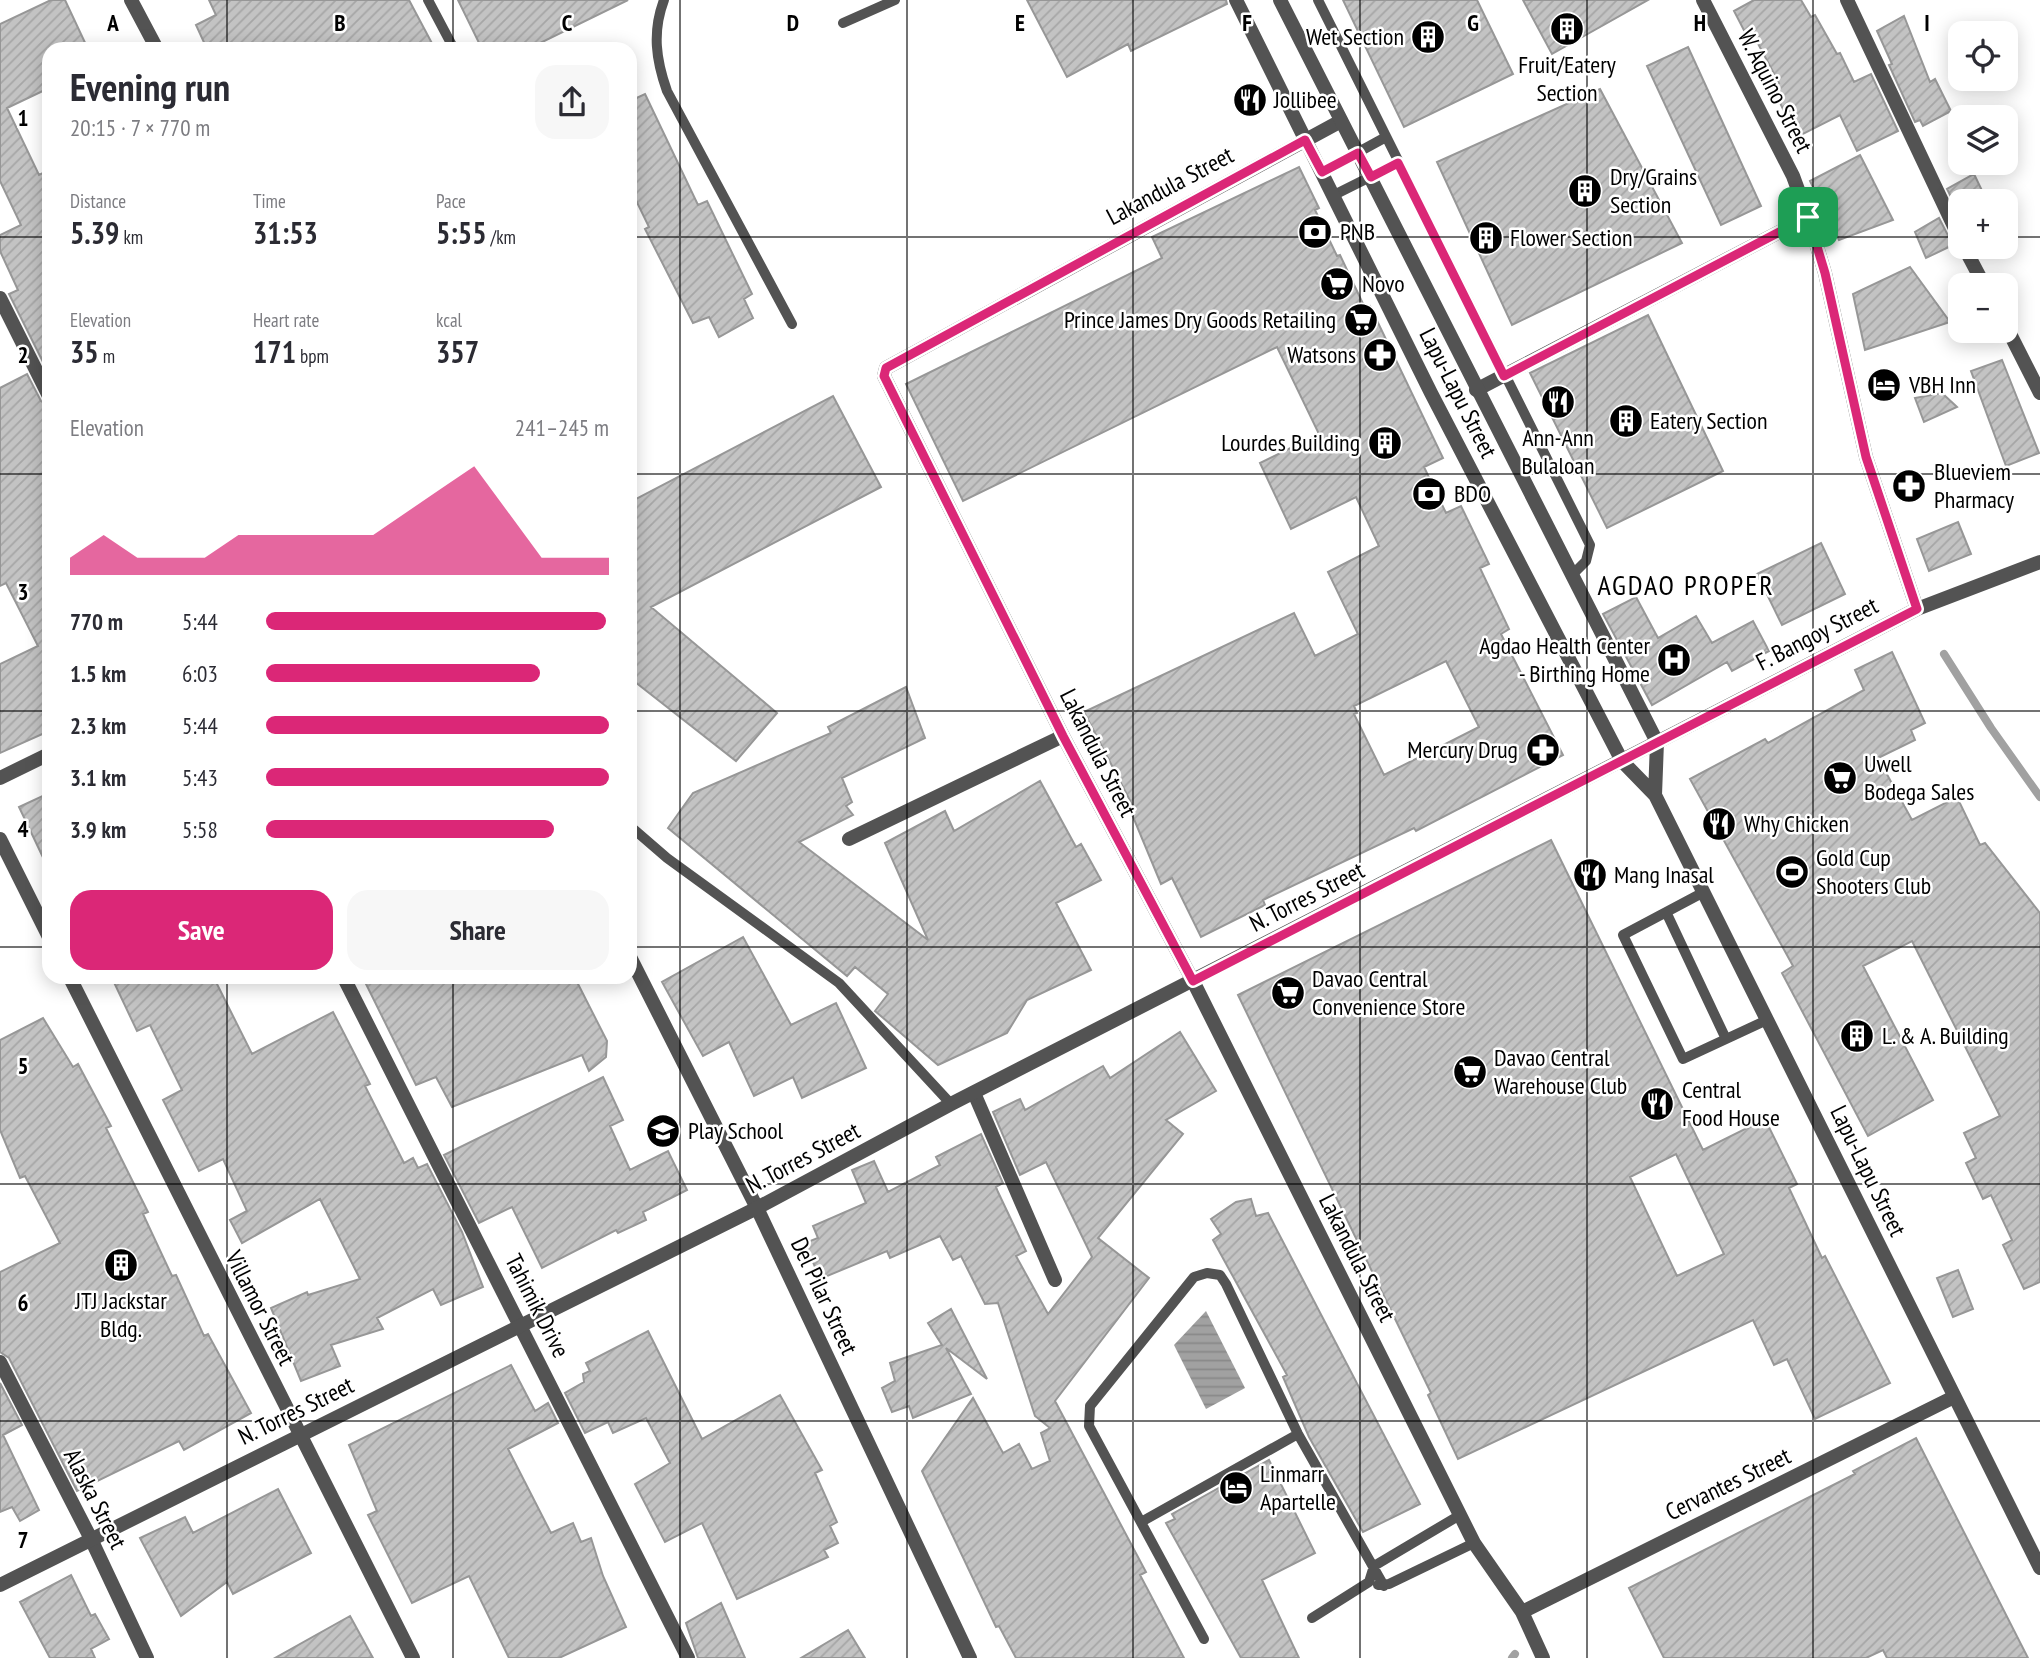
<!DOCTYPE html>
<html lang="en">
<head>
<meta charset="utf-8">
<style>
	body { margin:0; font-family:"PT Sans Narrow",sans-serif; background:#f7f7f7; color:#2b2b33; height:100vh; display:flex; flex-direction:column; font-size:26px; white-space:nowrap }
	* { box-sizing:border-box; margin:0 }
	p { font-size:23px; color:#7c7c81 }
	.icon { flex:none; width:38px; height:38px; fill:none; stroke:currentColor; stroke-width:2; stroke-linecap:round; stroke-linejoin:round }
	.map { position:relative; flex:1; overflow:hidden }
	.panel { position:absolute; left:42px; top:42px; width:595px; height:942px; display:flex; flex-direction:column; background:#fff; border-radius:21px; box-shadow:0 4px 18px #0003 }
	.panel>* { flex:none }
	.buttons { position:absolute; left:1948px; top:21px; display:grid; gap:14px }
	.buttons a { display:grid; place-items:center; width:70px; height:70px; border-radius:14px; background:#fff; box-shadow:0 4px 18px #0003; font-size:35px }
	.pin { position:absolute; display:grid; place-items:center; width:60px; height:60px; color:#fff; margin:-30px; border-radius:14px; box-shadow:0 4px 10px #0006 }
	.round { display:grid; place-items:center; flex:none; width:74px; height:74px; border-radius:21px; background:#f7f7f7 }
	.summary { display:flex; align-items:center; justify-content:space-between; height:119px; padding:0 28px }
	h1 { font-size:38px; font-weight:700; line-height:52px }
	.stats { display:grid; grid-template-columns:repeat(3,1fr); gap:10px; height:119px; padding:7px 28px }
	.stats div { display:grid; align-content:center }
	.stats b { font-size:30px; font-weight:700 }
	.stats small { font-size:19px; font-weight:400 }
	.stats p { font-size:19px }
	.chart { height:196px; padding:14px 28px }
	.chart p { display:flex; justify-content:space-between }
	.chart svg { width:100%; height:126px; margin-top:7px; fill:#db2777; opacity:.7 }
	.button { display:flex; gap:14px; margin-top:auto; padding:14px 28px }
	.button a { flex:1; height:80px; border-radius:21px; background:#db2777; color:#fff; font-size:28px; font-weight:700; line-height:80px; text-align:center }
	.button a+a { background:#f7f7f7; color:#2b2b33 }
	ul { padding:0 28px; list-style:none; font-size:23px }
	li { display:grid; grid-template-columns:112px 84px 1fr; align-items:center; height:52px }
	li i { height:18px; border-radius:9px; background:#db2777 }
	.map>svg:first-child { display:block }
</style>
</head>
<body>
<div class="map">
<svg width="2040" height="1658" viewBox="0 0 2040 1658">
	<defs>
		<pattern id="water-rules" width="6" height="5" patternUnits="userSpaceOnUse" patternTransform="scale(1.75)"><rect width="6" height="5" fill="#a1a1a1"/><path d="M0 2.5h6" fill="none" stroke="#898989"/></pattern>
		<pattern id="building-hatch" width="6" height="6" patternUnits="userSpaceOnUse" patternTransform="scale(1.75)"><rect width="6" height="6" fill="#c3c3c3"/><path d="M-1 1l2-2M0 6l6-6M5 7l2-2" fill="none" stroke="#a6a6a6"/></pattern>
	</defs>
	<rect width="100%" height="100%" fill="#fff"/>
	<!-- water -->
	<path fill="url(#water-rules)" d="M1206 1311 1245 1388 1206 1409 1174 1345Z"/>
	<g fill="none" stroke-linecap="round" stroke-linejoin="round">
		<!-- stream -->
		<path stroke="#a1a1a1" stroke-width="8" d="M1944 654 1991 728 2040 797
			M1512 1658 1515 1654"/>
	</g>
	<!-- building -->
	<path fill="url(#building-hatch)" stroke="#979797" stroke-width="2" fill-rule="evenodd" d="M51 0H65L88 49H49V88L7 108 39 175 49 170V374L9 294 18 290 0 251V235L21 225 0 181V24Z
		M209 0H409L435 49H207L196 25 216 15Z
		M458 0H628L528 49H482Z
		M1027 0H1226L1227 4 1131 51 1128 44 1067 77Z
		M1343 0H1477L1513 74 1404 127Z
		M1523 0H1648L1552 54Z
		M1754 0H1801L1811 17 1815 15 1837 54 1840 53 1854 82 1871 74 1898 131 1857 151 1840 115 1797 137 1772 87 1779 83 1755 38 1749 40 1734 11Z
		M1904 16 1930 82 1935 79 1951 111 1923 126 1920 120 1915 122 1889 65 1892 64 1877 31Z
		M1688 47 1761 206 1721 225 1647 66Z
		M1600 89 1682 243 1512 325 1437 162Z
		M645 94 698 205 707 201 752 294 744 299 753 318 719 337 709 317 693 323 645 229 649 227 630 188V101Z
		M1860 155 1893 220 1839 240 1810 181Z
		M1299 167 1319 208 1315 210 1337 256 1340 255 1365 308 1370 306 1443 458 1424 467 1446 513 1461 506 1489 564 1480 568 1509 629 1501 634 1563 755 1416 831 1414 828 1263 900 1265 905 1201 937 1172 878 1161 884 1131 812 1135 810 1084 712 1294 613 1315 656 1358 634 1328 572 1379 546 1356 497 1291 529 1260 463 1319 434 1277 347 963 501 906 384 1162 258 1152 237ZM1446 661 1479 727 1384 775 1354 714 1357 713 1354 706Z
		M1974 174 1987 201H1953L1947 189Z
		M1939 218 1953 245 1926 258 1915 232Z
		M1910 267 1950 322 1865 350 1853 294Z
		M1648 315 1723 471 1607 528 1530 373Z
		M2002 360 2039 453 2006 466 1971 371Z
		M27 374 41 401 49 406V731L0 753V664L38 646 6 583 0 586V388Z
		M1942 393 1957 407 1924 422 1915 398Z
		M833 396 881 487 651 607 777 713 736 761 630 678V502Z
		M1958 522 1971 554 1929 571 1917 539Z
		M1821 543 1845 594 1782 625 1757 574Z
		M1636 597 1658 638 1696 616 1712 643 1753 621 1769 651 1732 671 1727 662 1652 705 1603 614Z
		M1892 652 1925 723 1911 730 1915 740 1878 758 1912 820 1957 797 1980 845 1985 843 2040 913V1282L2024 1289 2003 1245 2012 1240 1991 1195 1983 1199 1966 1163 1976 1158 1964 1133 2000 1116 1912 941 1863 966 1933 1100 1868 1136 1782 973 1793 966 1690 779 1765 739 1768 743 1864 690 1855 670Z
		M906 687 925 738 842 778 852 802 846 806 853 815 799 842 928 940 885 843 945 811 954 831 1040 781 1076 847 1081 844 1101 880 1056 903 1091 970 1027 1000 1007 1033 938 1065 875 1011 888 994 855 967 847 976 668 828 693 793 831 733 828 727Z
		M49 793V870L19 807Z
		M1551 840 1703 1150 1765 1119 1797 1184 1789 1188 1822 1258 1825 1256 1890 1383 1815 1419 1787 1359 1774 1365 1753 1320 1458 1459 1428 1395 1431 1393 1238 995ZM1676 1154 1724 1254 1677 1276 1630 1177Z
		M743 937 791 1025 836 1003 866 1068 802 1098 793 1077 754 1096 729 1042 703 1056 662 982Z
		M111 976H213L252 1054 333 1012 370 1084 365 1086 404 1163 413 1158 418 1168 427 1164 462 1232 483 1287 441 1305 433 1289 377 1318 383 1329 331 1345 340 1366 301 1381 271 1308 307 1292 308 1295 360 1279 320 1199 242 1243 230 1220 247 1211 223 1159 199 1171 163 1100 182 1090 150 1025 137 1031Z
		M382 976H574L607 1041 606 1057 589 1071 582 1055 452 1107 436 1077 416 1085 366 984Z
		M43 1018 73 1067 78 1064 111 1126 106 1128 148 1212 143 1214 172 1276 176 1275 204 1336 208 1334 251 1413 184 1450 179 1441 77 1491 9 1358 0 1352V1272L60 1243 25 1176 20 1178 0 1130V1040Z
		M1180 1032 1216 1091 1166 1120 1183 1134 1098 1238 1149 1278 1055 1401 1146 1572 1140 1575 1184 1658H1016L999 1626 996 1627 922 1471 973 1398 1003 1453 1019 1444 1032 1469 1050 1461 1041 1433 1050 1428 1035 1416 998 1303 985 1304 961 1256 953 1260 940 1236 890 1258 887 1251 820 1279 805 1243 818 1238 813 1226 866 1203 852 1170 874 1161 888 1192 940 1165 936 1157 981 1134 1003 1183 996 1187 998 1192 1026 1251 1016 1256 1048 1314 1092 1257 1046 1162 1020 1175 993 1112 1020 1099 1025 1110 1103 1066 1110 1078Z
		M603 1077 623 1120 610 1126 630 1170 668 1151 687 1190 643 1212 646 1220 618 1233 616 1230 542 1268 512 1207 479 1223 444 1155Z
		M1251 1199 1256 1216 1268 1213 1420 1504 1363 1532 1309 1437 1283 1377 1287 1375 1213 1240 1221 1234 1211 1219 1236 1202Z
		M1958 1270 1973 1309 1953 1317 1937 1278Z
		M951 1309 987 1379 946 1348 971 1394 913 1418 909 1406 892 1412 882 1388 895 1381 890 1363 942 1345 928 1323Z
		M648 1331 702 1439 780 1395 822 1470 815 1473 837 1522 830 1526 838 1543 824 1550 828 1557 737 1599 702 1523 665 1542 635 1484 670 1463 646 1418 613 1433 608 1422 585 1433 565 1393 584 1382 583 1374 590 1371 586 1363Z
		M511 1365 535 1411 548 1403 558 1423 508 1449 551 1533 573 1523 581 1542 591 1538 603 1576 626 1627 559 1658H509L469 1576 412 1603 368 1515 377 1511 349 1445Z
		M0 1383 22 1425 3 1435 39 1510 20 1521 12 1507 0 1512Z
		M1916 1438 2028 1658H1887L1883 1650 1866 1658H1664L1629 1588 1855 1474 1853 1471Z
		M1269 1460 1315 1553 1262 1580 1299 1658H1241L1166 1523 1175 1519 1172 1514Z
		M278 1489 311 1553 233 1594 227 1582 181 1616 140 1538 185 1517 193 1533Z
		M71 1575 91 1616 95 1614 109 1639 91 1649 95 1658H50L20 1602Z
		M721 1603 745 1658H698L686 1623Z
		M350 1616 373 1658H275Z
		M848 1630 865 1658H801Z"/>
	<g fill="none" stroke-linecap="round" stroke-linejoin="round">
		<!-- service -->
		<path stroke="#535353" stroke-width="10" d="M428 0 454 49
			M664 0C652 32 656 60 667 91L792 324
			M1318 0 1590 545 1586 561 1571 576
			M843 23 895 0
			M1322 172 1386 137
			M1334 195 1398 163
			M630 826 667 858 839 983 951 1104
			M1704 892 1623 935 1683 1059 1767 1020
			M1667 914 1726 1039
			M1141 1522 1298 1434
			M1378 1585 1389 1584 1474 1543
			M1312 1618 1369 1582 1374 1566 1460 1515
			M1204 1639 1089 1426 1090 1406 1194 1277 1207 1273 1220 1275 1226 1284 1298 1434 1384 1586"/>
		<!-- minor -->
		<path stroke="#535353" stroke-width="14" d="M131 0 157 49
			M1703 0 1793 176 1808 217 1825 273 1866 457 1917 609
			M1847 0 1960 239
			M1341 121 886 368 884 376 1063 736 1193 981 1474 1543 1522 1612 1543 1658
			M1964 247 1984 285
			M0 298 49 396
			M2006 326 2040 393
			M1476 390 1808 217
			M0 778 49 754
			M849 839 1063 736
			M630 957 757 1208 970 1658
			M343 976 688 1658
			M974 1093 1055 1280
			M0 1362 91 1539 147 1658
			M1522 1612 1954 1397"/>
		<!-- tertiary -->
		<path stroke="#535353" stroke-width="14" d="M1236 0 1431 393 1622 761 1655 795 2040 1568
			M1280 0 1657 742 1655 795
			M0 839 49 937
			M69 976 413 1658
			M0 1585 757 1208 951 1104 1917 609 2040 562"/>
	</g>
	<g fill="none" stroke-linecap="round" stroke-linejoin="round">
		<!-- route casing -->
		<g stroke="#fff" stroke-width="14">
			<path id="route" d="M1305 140 1322 172 1358 153 1371 177 1398 163 1504 376 1808 217 1825 273 1866 457 1917 609 1193 981 1063 736 884 376 886 368Z"/>
		</g>
		<!-- route -->
		<use href="#route" stroke="#db2777" stroke-width="9"/>
	</g>
	<!-- grid -->
	<path fill="none" stroke="#000" stroke-width="2" stroke-opacity="0.55" d="M227 0V49M453 0V49M680 0V1658M907 0V1658M1133 0V1658M1360 0V1658M1587 0V1658M1813 0V1658M0 237H49M630 237H1960M2006 237H2040M0 474H49M630 474H2040M0 711H49M630 711H2040M0 947H49M630 947H2040M227 976V1658M453 976V1658M0 1184H2040M0 1421H2040"/>
	<!-- icons -->
	<defs>
		<g id="building-disc" transform="scale(1.75)"><circle r="9.5" fill="#000" stroke="#fff"/><path d="M-4-6H4V6H1V3H-1V6H-4ZM-2.5-4.3h1.7v1.8h-1.7ZM.8-4.3h1.7v1.8H.8ZM-2.5-1h1.7V.8h-1.7ZM.8-1h1.7V.8H.8Z" fill="#fff"/></g>
		<g id="restaurant-disc" transform="scale(1.75)"><circle r="9.5" fill="#000" stroke="#fff"/><path d="M-5-6h1v4h1v-4h1v4h1v-4h1v5L-1.5 .5V6h-2V.5L-5-1ZM5-6V6H3V1.5H1.5Q1.5-4 5-6Z" fill="#fff"/></g>
		<g id="bank-disc" transform="scale(1.75)"><circle r="9.5" fill="#000" stroke="#fff"/><path d="M-6-4H6V4H-6ZM0-2.3a2.3 2.3 0 1 0 0 4.6a2.3 2.3 0 1 0 0-4.6Z" fill="#fff"/></g>
		<g id="supermarket-disc" transform="scale(1.75)"><circle r="9.5" fill="#000" stroke="#fff"/><path d="M-6-5.5h2.5l.6 2H6L4.5 2H-2.5L-4.4-4H-6ZM-1.5 3.2a1.3 1.3 0 1 0 .1 0ZM3 3.2a1.3 1.3 0 1 0 .1 0Z" fill="#fff"/></g>
		<g id="pharmacy-disc" transform="scale(1.75)"><circle r="9.5" fill="#000" stroke="#fff"/><path d="M-2-6h4v4h4v4h-4v4h-4v-4h-4v-4h4Z" fill="#fff"/></g>
		<g id="hotel-disc" transform="scale(1.75)"><circle r="9.5" fill="#000" stroke="#fff"/><path d="M-6-4.5h1.5V1H6V5H4.5V3h-9V5H-6ZM-4 0a1.8 1.8 0 1 1 3.6 0ZM.5 0V-2.5h3Q6-2.5 6 0Z" fill="#fff"/></g>
		<g id="hospital-disc" transform="scale(1.75)"><circle r="9.5" fill="#000" stroke="#fff"/><path d="M-5-5h3v3.5h4V-5h3V5h-3V1.5h-4V5h-3Z" fill="#fff"/></g>
		<g id="stadium-disc" transform="scale(1.75)"><circle r="9.5" fill="#000" stroke="#fff"/><path d="M0-5a6.5 5 0 1 0 0 10a6.5 5 0 1 0 0-10ZM-3.5-1.8h7v3.6h-7Z" fill="#fff"/></g>
		<g id="school-disc" transform="scale(1.75)"><circle r="9.5" fill="#000" stroke="#fff"/><path d="M0-5L7-2L0 1L-7-2ZM-4 1L0 2.5L4 1V4Q0 6-4 4Z" fill="#fff"/></g>
	</defs>
	<g fill-rule="evenodd">
		<use href="#building-disc" x="1567" y="29"/>
		<use href="#building-disc" x="1428" y="37"/>
		<use href="#restaurant-disc" x="1250" y="100"/>
		<use href="#building-disc" x="1585" y="191"/>
		<use href="#bank-disc" x="1315" y="232"/>
		<use href="#building-disc" x="1486" y="238"/>
		<use href="#supermarket-disc" x="1337" y="284"/>
		<use href="#supermarket-disc" x="1361" y="320"/>
		<use href="#pharmacy-disc" x="1380" y="355"/>
		<use href="#hotel-disc" x="1884" y="385"/>
		<use href="#restaurant-disc" x="1558" y="402"/>
		<use href="#building-disc" x="1626" y="421"/>
		<use href="#building-disc" x="1385" y="443"/>
		<use href="#pharmacy-disc" x="1909" y="486"/>
		<use href="#bank-disc" x="1429" y="494"/>
		<use href="#hospital-disc" x="1674" y="660"/>
		<use href="#pharmacy-disc" x="1543" y="750"/>
		<use href="#supermarket-disc" x="1840" y="778"/>
		<use href="#restaurant-disc" x="1719" y="824"/>
		<use href="#stadium-disc" x="1792" y="872"/>
		<use href="#restaurant-disc" x="1590" y="875"/>
		<use href="#supermarket-disc" x="1288" y="993"/>
		<use href="#building-disc" x="1857" y="1036"/>
		<use href="#supermarket-disc" x="1470" y="1072"/>
		<use href="#restaurant-disc" x="1657" y="1104"/>
		<use href="#school-disc" x="663" y="1131"/>
		<use href="#building-disc" x="121" y="1265"/>
		<use href="#hotel-disc" x="1236" y="1488"/>
	</g>
	<g text-anchor="middle" stroke-width="5" stroke-linejoin="round" paint-order="stroke">
		<!-- poi labels -->
		<g font-size="24" fill="#000" stroke="#fff" text-anchor="start">
			<text x="1404" y="45" text-anchor="end">Wet Section</text>
			<text x="1567" y="73" text-anchor="middle">Fruit/Eatery<tspan x="1567" dy="28">Section</tspan></text>
			<text x="1274" y="108">Jollibee</text>
			<text x="1610" y="185">Dry/Grains<tspan x="1610" dy="28">Section</tspan></text>
			<text x="1340" y="240">PNB</text>
			<text x="1510" y="246">Flower Section</text>
			<text x="1362" y="292">Novo</text>
			<text x="1336" y="328" text-anchor="end">Prince James Dry Goods Retailing</text>
			<text x="1356" y="363" text-anchor="end">Watsons</text>
			<text x="1909" y="393">VBH Inn</text>
			<text x="1650" y="429">Eatery Section</text>
			<text x="1558" y="446" text-anchor="middle">Ann-Ann<tspan x="1558" dy="28">Bulaloan</tspan></text>
			<text x="1360" y="451" text-anchor="end">Lourdes Building</text>
			<text x="1934" y="480">Blueviem<tspan x="1934" dy="28">Pharmacy</tspan></text>
			<text x="1454" y="502">BDO</text>
			<text x="1650" y="654" text-anchor="end">Agdao Health Center<tspan x="1650" dy="28">- Birthing Home</tspan></text>
			<text x="1518" y="758" text-anchor="end">Mercury Drug</text>
			<text x="1864" y="772">Uwell<tspan x="1864" dy="28">Bodega Sales</tspan></text>
			<text x="1744" y="832">Why Chicken</text>
			<text x="1816" y="866">Gold Cup<tspan x="1816" dy="28">Shooters Club</tspan></text>
			<text x="1614" y="883">Mang Inasal</text>
			<text x="1312" y="987">Davao Central<tspan x="1312" dy="28">Convenience Store</tspan></text>
			<text x="1882" y="1044">L. &amp; A. Building</text>
			<text x="1494" y="1066">Davao Central<tspan x="1494" dy="28">Warehouse Club</tspan></text>
			<text x="1682" y="1098">Central<tspan x="1682" dy="28">Food House</tspan></text>
			<text x="688" y="1139">Play School</text>
			<text x="121" y="1309" text-anchor="middle">JTJ Jackstar<tspan x="121" dy="28">Bldg.</tspan></text>
			<text x="1260" y="1482">Linmarr<tspan x="1260" dy="28">Apartelle</tspan></text>
		</g>
		<!-- street labels -->
		<g font-size="24" fill="#000" stroke="#fff">
			<text transform="translate(1775 91) rotate(63)" y="8">W. Aquino Street</text>
			<text transform="translate(1170 186) rotate(-28)" y="8">Lakandula Street</text>
			<text transform="translate(1458 393) rotate(63)" y="8">Lapu-Lapu Street</text>
			<text transform="translate(1817 634) rotate(-27)" y="8">F. Bangoy Street</text>
			<text transform="translate(1098 753) rotate(63)" y="8">Lakandula Street</text>
			<text transform="translate(1307 897) rotate(-27)" y="8">N. Torres Street</text>
			<text transform="translate(803 1158) rotate(-28)" y="8">N. Torres Street</text>
			<text transform="translate(1868 1171) rotate(64)" y="8">Lapu-Lapu Street</text>
			<text transform="translate(1357 1258) rotate(63)" y="8">Lakandula Street</text>
			<text transform="translate(824 1296) rotate(65)" y="8">Del Pilar Street</text>
			<text transform="translate(537 1306) rotate(63)" y="8">Tahimik Drive</text>
			<text transform="translate(260 1308) rotate(63)" y="8">Villamor Street</text>
			<text transform="translate(296 1411) rotate(-26)" y="8">N. Torres Street</text>
			<text transform="translate(1728 1484) rotate(-26)" y="8">Cervantes Street</text>
			<text transform="translate(95 1499) rotate(63)" y="8">Alaska Street</text>
		</g>
		<!-- quarter labels -->
		<g font-size="28" letter-spacing="2" fill="#000" stroke="#fff">
			<text x="1686" y="595">AGDAO PROPER</text>
		</g>
	</g>
	<g font-size="23" text-anchor="middle" font-weight="bold" fill="#000" stroke="#fff" stroke-width="5" stroke-linejoin="round" paint-order="stroke">
		<text x="113" y="31">A</text>
		<text x="340" y="31">B</text>
		<text x="567" y="31">C</text>
		<text x="793" y="31">D</text>
		<text x="1020" y="31">E</text>
		<text x="1247" y="31">F</text>
		<text x="1473" y="31">G</text>
		<text x="1700" y="31">H</text>
		<text x="1927" y="31">I</text>
		<text x="23" y="126">1</text>
		<text x="23" y="363">2</text>
		<text x="23" y="600">3</text>
		<text x="23" y="837">4</text>
		<text x="23" y="1074">5</text>
		<text x="23" y="1311">6</text>
		<text x="23" y="1548">7</text>
	</g>
</svg>
<div class="buttons">
<a><svg class="icon" aria-label="locate" viewBox="0 0 24 24"><circle cx="12" cy="12" r="6"/><path d="M12 2v4M12 18v4M2 12h4M18 12h4"/></svg></a>
<a><svg class="icon" aria-label="layers" viewBox="0 0 24 24"><path d="M12 4l9 5-9 5-9-5zM3 14l9 5 9-5"/></svg></a>
<a>+</a>
<a>−</a>
</div>
<div class="pin" style="left:1808px;top:217px;background:#1e9e55"><svg class="icon" aria-label="arrive" viewBox="0 0 24 24"><path d="M6 21V4h12l-3 4 3 4H6"/></svg></div>
<section class="panel">
<div class="summary"><div><h1>Evening run</h1><p>20:15 · 7 × 770 m</p></div><a class="round"><svg class="icon" aria-label="share" viewBox="0 0 24 24"><path d="M12 15V3M7 8l5-5 5 5M5 13v7h14v-7"/></svg></a></div>
<div class="stats">
<div><p>Distance</p><b>5.39<small> km</small></b></div>
<div><p>Time</p><b>31:53</b></div>
<div><p>Pace</p><b>5:55<small> /km</small></b></div>
</div>
<div class="stats">
<div><p>Elevation</p><b>35<small> m</small></b></div>
<div><p>Heart rate</p><b>171<small> bpm</small></b></div>
<div><p>kcal</p><b>357</b></div>
</div>
<div class="chart"><p><span>Elevation</span>241–245 m</p>
<svg viewBox="0 0 160 44" preserveAspectRatio="none"><path d="M0 44V38L10 30L20 38L30 38L40 38L50 30L60 30L70 30L80 30L90 30L100 22L110 14L120 6L130 22L140 38L150 38L160 38V44z"/></svg>
</div>
<ul>
<li><b>770 m</b>5:44<i style="width:99%"></i></li>
<li><b>1.5 km</b>6:03<i style="width:80%"></i></li>
<li><b>2.3 km</b>5:44<i style="width:100%"></i></li>
<li><b>3.1 km</b>5:43<i style="width:100%"></i></li>
<li><b>3.9 km</b>5:58<i style="width:84%"></i></li>
</ul>
<div class="button"><a>Save</a><a>Share</a></div>
</section>
</div>
</body>
</html>
